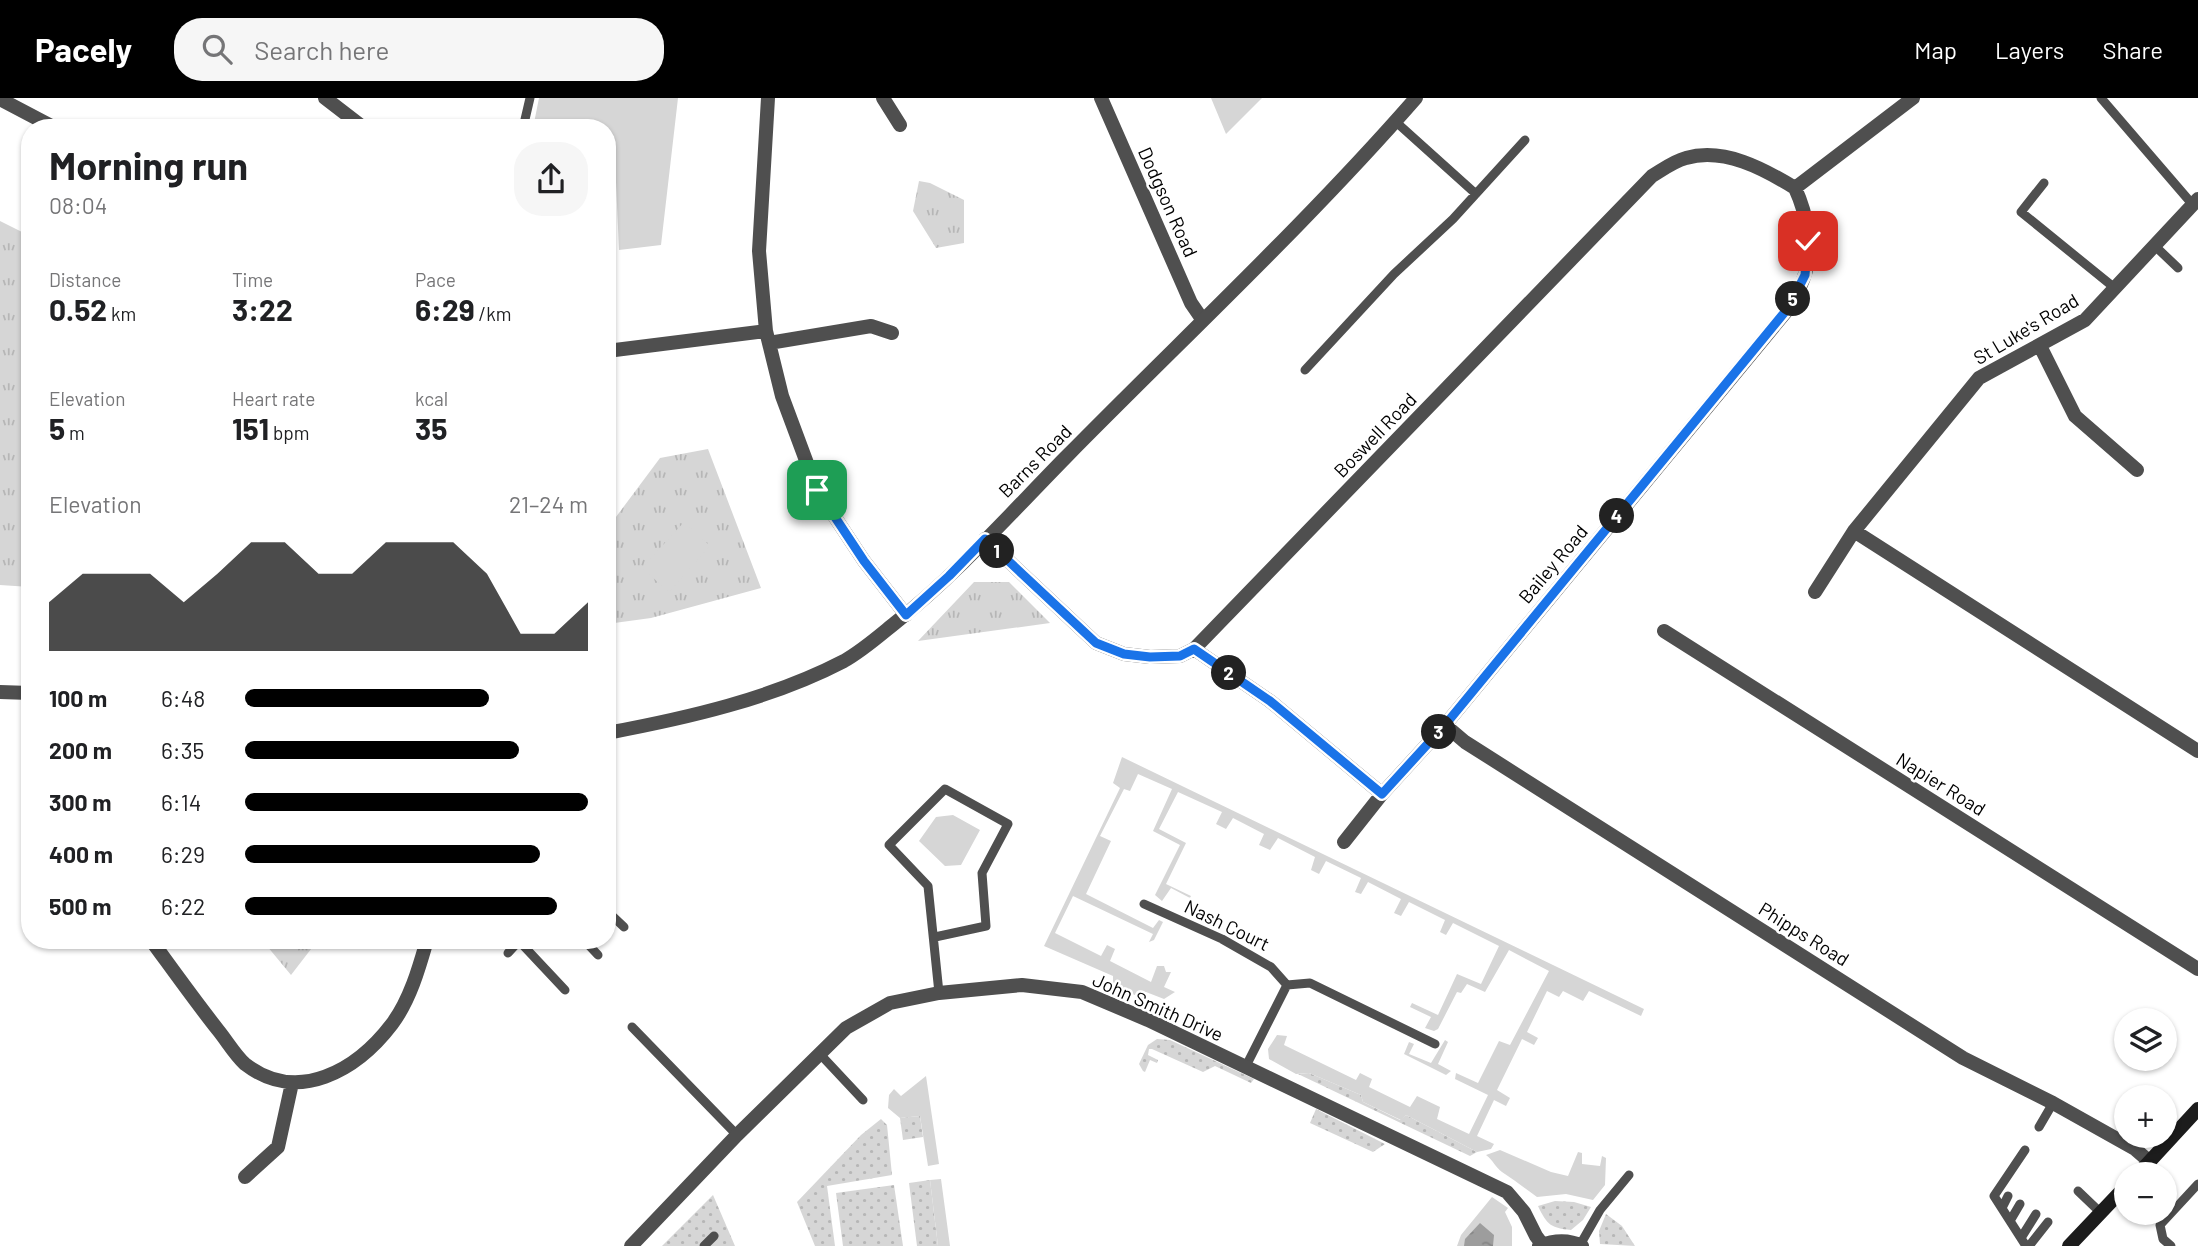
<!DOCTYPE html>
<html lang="en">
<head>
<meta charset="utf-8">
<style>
	body { margin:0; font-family:Barlow,sans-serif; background:#f6f6f6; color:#202124; height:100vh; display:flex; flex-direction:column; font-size:26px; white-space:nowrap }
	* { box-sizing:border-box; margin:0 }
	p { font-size:23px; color:#757577 }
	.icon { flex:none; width:38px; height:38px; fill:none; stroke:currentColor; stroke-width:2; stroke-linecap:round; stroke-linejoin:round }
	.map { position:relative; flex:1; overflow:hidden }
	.panel { position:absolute; left:21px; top:21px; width:595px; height:830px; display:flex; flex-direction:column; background:#fff; border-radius:28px; box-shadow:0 2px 5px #0004 }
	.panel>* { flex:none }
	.controls { position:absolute; left:2114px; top:910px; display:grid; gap:14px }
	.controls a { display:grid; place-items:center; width:63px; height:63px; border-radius:50%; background:#fff; box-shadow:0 2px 5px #0004; font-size:35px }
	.pin { position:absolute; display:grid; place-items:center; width:60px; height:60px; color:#fff; margin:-30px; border-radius:14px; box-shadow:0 4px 10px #0006 }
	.km { position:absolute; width:35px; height:35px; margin:-18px; border-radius:50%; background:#222; color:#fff; font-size:19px; line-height:35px; text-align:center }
	.round { display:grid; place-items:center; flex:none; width:74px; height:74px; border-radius:28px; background:#f6f6f6 }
	.head { display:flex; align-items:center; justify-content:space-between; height:119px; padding:0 28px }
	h1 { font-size:38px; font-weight:700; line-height:52px }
	.metrics { display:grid; grid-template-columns:repeat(3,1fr); gap:10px; height:119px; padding:7px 28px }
	.metrics div { display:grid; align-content:center }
	.metrics b { font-size:30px; font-weight:700 }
	.metrics small { font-size:19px; font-weight:400 }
	.metrics p { font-size:19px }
	.chart { height:196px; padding:14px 28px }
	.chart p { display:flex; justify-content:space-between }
	.chart svg { width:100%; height:126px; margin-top:7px; fill:#000; opacity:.7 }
	ul { padding:0 28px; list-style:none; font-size:23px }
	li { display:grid; grid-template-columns:112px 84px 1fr; align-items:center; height:52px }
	li i { height:18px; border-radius:9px; background:#000 }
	header { display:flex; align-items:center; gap:42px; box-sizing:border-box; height:98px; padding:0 35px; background:#000; color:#fff }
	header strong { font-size:33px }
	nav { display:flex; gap:38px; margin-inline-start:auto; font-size:24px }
	.search { width:490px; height:63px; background:#f6f6f6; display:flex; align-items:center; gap:18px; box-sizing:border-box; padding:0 24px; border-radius:28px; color:#757577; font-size:26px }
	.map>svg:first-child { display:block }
</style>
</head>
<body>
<header>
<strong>Pacely</strong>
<div class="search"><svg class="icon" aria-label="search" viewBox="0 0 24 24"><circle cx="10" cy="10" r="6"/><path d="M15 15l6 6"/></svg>Search here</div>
<nav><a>Map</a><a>Layers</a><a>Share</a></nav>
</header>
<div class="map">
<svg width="2198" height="1148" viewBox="0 0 2198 1148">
	<defs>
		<pattern id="grass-dots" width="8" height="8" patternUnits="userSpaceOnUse" patternTransform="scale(1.75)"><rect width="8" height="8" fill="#d6d6d6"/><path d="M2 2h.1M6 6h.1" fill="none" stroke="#b6b6b6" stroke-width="1.8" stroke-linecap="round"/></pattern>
		<pattern id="park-tufts" width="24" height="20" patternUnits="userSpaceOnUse" patternTransform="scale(1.75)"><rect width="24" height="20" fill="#d6d6d6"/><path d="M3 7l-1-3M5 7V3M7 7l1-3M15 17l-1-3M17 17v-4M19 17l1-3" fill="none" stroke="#b6b6b6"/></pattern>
		<pattern id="water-ripples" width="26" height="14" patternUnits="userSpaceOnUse" patternTransform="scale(1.75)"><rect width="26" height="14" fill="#9d9d9d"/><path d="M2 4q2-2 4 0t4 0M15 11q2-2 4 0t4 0" fill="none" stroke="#858585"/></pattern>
	</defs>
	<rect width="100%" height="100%" fill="#fff"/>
	<!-- grass -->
	<path fill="url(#grass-dots)" d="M1157 941 1170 942 1254 981 1251 985 1215 968 1203 974 1152 951H1149L1148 957 1158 962 1157 965 1150 962 1145 974 1143 973 1139 966 1148 947Z
		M1309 975 1361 997 1363 1004 1400 1022 1406 1017 1477 1054 1470 1058 1298 976Z
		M1316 1011 1385 1046 1373 1054 1310 1025Z
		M920 1018 923 1039 903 1042 900 1020Z
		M881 1021 887 1027 892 1077 827 1088 835 1148H815L797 1104 861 1037Z
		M930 1082 938 1148H917L909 1085Z
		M894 1087 903 1148H843L836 1095Z
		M713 1097 735 1148H662Z
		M1555 1103 1574 1104 1591 1109 1583 1122 1571 1132C1551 1130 1547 1127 1538 1108Z
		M1606 1116 1622 1128 1635 1148 1600 1146 1599 1133Z"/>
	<!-- park -->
	<path fill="url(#park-tufts)" d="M919 83 930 85 964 102V145L936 150 913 113Z
		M0 123 30 138V489L0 487Z
		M708 351 761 490 651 520 607 526V437L610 427 660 360Z
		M974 484H1009L1050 525 918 543Z
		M262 842H318L291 877Z"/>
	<!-- garden -->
	<path fill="#d6d6d6" d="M539 0H678L661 147 619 152 614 39H607V30H533Z
		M1211 0H1262L1226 36Z
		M684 424 710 448 669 494 642 470Z
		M1122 659 1644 911 1641 918 1589 893 1583 903 1563 893 1559 899 1547 893 1527 934 1538 940 1534 947 1522 941 1497 992 1510 1000 1506 1008 1494 1002 1477 1038 1494 1046 1491 1051 1477 1054 1406 1017 1401 1022 1363 1004 1361 997 1309 975 1296 976 1269 961 1268 951 1277 937 1287 938 1284 947 1356 982 1360 975 1372 981 1369 989 1410 1009 1417 998 1440 1009 1437 1021 1469 1036 1488 997 1455 981 1456 975 1478 985 1499 943 1510 947 1549 873 1509 852 1485 894 1467 886 1461 895 1457 894 1438 931 1434 933 1425 930 1431 919 1410 909 1412 905 1438 917 1457 876 1481 886 1499 848 1453 825 1446 837 1440 834 1445 822 1409 804 1401 818 1394 815 1401 801 1368 784 1361 796 1355 794 1361 780 1326 763 1319 776 1311 772 1315 759 1278 740 1270 752 1259 747 1264 736 1233 720 1226 731 1216 726 1222 714 1178 694 1159 731 1186 745 1166 786 1191 798 1190 800 1171 790 1162 803 1155 797 1180 747 1153 733 1172 691 1138 676 1130 693 1124 691 1100 738 1111 743 1086 796 1153 830 1159 822 1163 824 1154 842 1149 844 1153 836 1073 798 1055 835 1101 858 1107 847 1115 851 1110 863 1151 884 1157 868H1164L1166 874H1171L1164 889 1175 894 1164 901 1146 894 1137 898 1113 887V878L1044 848 1120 690 1113 685Z
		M953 717 980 732 961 767 945 768 919 743 936 719Z
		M1445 942 1448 944 1438 966 1451 973 1446 977 1404 956 1409 944 1414 946 1409 956 1431 965Z
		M926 978 939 1066 928 1068 920 1018 900 1020 888 1010 889 997 894 991 901 998Z
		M1500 1052 1551 1074 1568 1078 1578 1054 1582 1055V1066L1600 1068 1602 1058 1606 1060 1605 1087 1593 1102 1566 1096 1537 1099C1526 1091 1514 1082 1502 1074 1496 1070 1493 1062 1486 1057Z
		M941 1081 950 1148H938L930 1082Z
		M1492 1099 1508 1110 1505 1114 1512 1129V1148H1457L1461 1137Z"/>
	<!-- water -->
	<path fill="url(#water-ripples)" d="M1480 1125 1494 1137 1493 1148H1464L1465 1141Z"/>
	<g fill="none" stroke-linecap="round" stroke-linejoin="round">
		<!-- service -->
		<path stroke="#4f4f4f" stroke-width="9" d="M2101 0 2193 107
			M1396 24 1476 96
			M523 30 530 0
			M2044 85 2021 114 2116 191
			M2156 149 2178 170
			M1305 272 1394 176 1453 121 1525 42
			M1144 806 1222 841 1271 869 1287 887
			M607 813 624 829
			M935 839 986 828 982 775 1008 726 945 691 889 747 928 788 939 895
			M584 842 598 857
			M519 843 565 892
			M508 855 520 842
			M1287 887 1310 885 1435 946
			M632 929 737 1037
			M819 955 863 1002
			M1245 970 1287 887
			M2039 1029 2053 1005
			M2025 1052 1994 1098 2026 1148
			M2078 1093 2101 1115
			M2002 1110 2008 1098
			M2010 1123 2020 1106
			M2021 1140 2036 1116
			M1580 1147 1600 1112 1629 1077
			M704 1148 714 1138
			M2029 1148 2048 1124
			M2171 1148 2163 1141 2160 1127 2198 1086"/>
		<!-- minor -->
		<path stroke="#4f4f4f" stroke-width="14" d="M325 0 364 30
			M768 0 759 153 766 233 782 298 817 392 864 463 906 517
			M883 0 900 27
			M1101 0 1191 205 1202 221
			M0 1 55 30
			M1795 90 1913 0
			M769 245 871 228 892 235
			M2040 248 2075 318 2137 372
			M607 253 766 233
			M1854 433 2198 653
			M985 441 1096 545 1124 556 1150 559 1180 558 1194 551 1652 78C1662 72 1674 63 1686 60 1724 49 1764 71 1795 90
			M1815 494 1854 433 1979 280 2085 222 2198 101
			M1664 533 2198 871
			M1194 551 1270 603 1382 696
			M1445 627 1465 644 1963 960 2053 1005 2135 1051 2150 1064
			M1344 744 1382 696 1445 627 1789 210C1794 200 1801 189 1804 179 1814 151 1807 116 1795 90
			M151 842C173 872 195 903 218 932 227 943 235 957 245 966 298 1007 357 972 392 926 410 902 419 870 427 842
			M245 1079 278 1049 292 985
			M631 1148 737 1037 846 930 890 905 939 895 1022 887 1082 894 1148 922 1507 1094 1524 1114 1536 1138 1542 1146
			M1539 1148C1554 1142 1568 1141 1582 1148"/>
		<!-- tertiary -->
		<path stroke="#4f4f4f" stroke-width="14" d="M0 594 30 595
			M607 635C687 620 771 601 844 563 862 553 879 538 895 525 957 476 1010 416 1066 359 1183 240 1306 126 1416 0"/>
		<!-- secondary -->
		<path stroke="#1c1c1c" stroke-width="14" d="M2138 1076 2198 1011
			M2069 1148 2126 1088"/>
	</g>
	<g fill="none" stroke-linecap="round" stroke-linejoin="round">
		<!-- route casing -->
		<g stroke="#fff" stroke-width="14">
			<path id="route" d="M817 392 864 463 906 517 949 478 985 441 1096 545 1124 556 1150 559 1180 558 1194 551 1270 603 1382 696 1445 627 1789 209 1805 177 1808 143"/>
		</g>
		<!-- route -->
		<use href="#route" stroke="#1a73e8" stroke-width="9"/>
	</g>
	<g text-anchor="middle" stroke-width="5" stroke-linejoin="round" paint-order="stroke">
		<!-- street labels -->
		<g font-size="19" fill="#000" stroke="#fff">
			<text transform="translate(1168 104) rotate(66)" y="7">Dodgson Road</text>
			<text transform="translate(2026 231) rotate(-31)" y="7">St Luke's Road</text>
			<text transform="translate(1375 337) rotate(-46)" y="7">Boswell Road</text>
			<text transform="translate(1035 363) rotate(-45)" y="7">Barns Road</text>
			<text transform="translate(1553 466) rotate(-50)" y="7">Bailey Road</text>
			<text transform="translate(1941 686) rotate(32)" y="7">Napier Road</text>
			<text transform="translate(1227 827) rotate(26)" y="7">Nash Court</text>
			<text transform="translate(1804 836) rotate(32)" y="7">Phipps Road</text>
			<text transform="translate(1158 909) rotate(24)" y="7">John Smith Drive</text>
		</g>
	</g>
</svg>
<div class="controls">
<a><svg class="icon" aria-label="layers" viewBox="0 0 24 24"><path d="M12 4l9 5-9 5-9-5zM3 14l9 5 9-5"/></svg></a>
<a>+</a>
<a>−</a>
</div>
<div class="pin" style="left:817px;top:392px;background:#1e9e55"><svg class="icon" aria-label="arrive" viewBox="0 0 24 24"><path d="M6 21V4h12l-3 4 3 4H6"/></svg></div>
<div class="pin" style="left:1808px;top:143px;background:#d93025"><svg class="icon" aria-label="check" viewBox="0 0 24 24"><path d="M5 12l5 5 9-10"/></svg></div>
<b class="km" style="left:997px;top:453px">1</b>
<b class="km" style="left:1229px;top:575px">2</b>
<b class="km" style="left:1439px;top:634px">3</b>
<b class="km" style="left:1617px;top:418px">4</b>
<b class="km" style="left:1793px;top:201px">5</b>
<section class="panel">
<div class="head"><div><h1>Morning run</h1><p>08:04</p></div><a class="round"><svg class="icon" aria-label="share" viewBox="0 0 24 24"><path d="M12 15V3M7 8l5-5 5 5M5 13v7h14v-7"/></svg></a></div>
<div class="metrics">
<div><p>Distance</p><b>0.52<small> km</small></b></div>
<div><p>Time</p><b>3:22</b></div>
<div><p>Pace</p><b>6:29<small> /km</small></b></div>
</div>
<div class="metrics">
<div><p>Elevation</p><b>5<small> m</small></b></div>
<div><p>Heart rate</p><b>151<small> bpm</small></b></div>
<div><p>kcal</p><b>35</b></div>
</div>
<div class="chart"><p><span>Elevation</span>21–24 m</p>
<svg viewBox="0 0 160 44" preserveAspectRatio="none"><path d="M0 44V27L10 17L20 17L30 17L40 27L50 17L60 6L70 6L80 17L90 17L100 6L110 6L120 6L130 17L140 38L150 38L160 27V44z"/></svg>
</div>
<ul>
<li><b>100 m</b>6:48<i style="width:71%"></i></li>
<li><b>200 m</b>6:35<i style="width:80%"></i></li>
<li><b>300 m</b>6:14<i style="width:100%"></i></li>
<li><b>400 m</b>6:29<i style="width:86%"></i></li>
<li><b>500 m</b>6:22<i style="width:91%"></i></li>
</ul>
</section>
</div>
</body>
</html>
